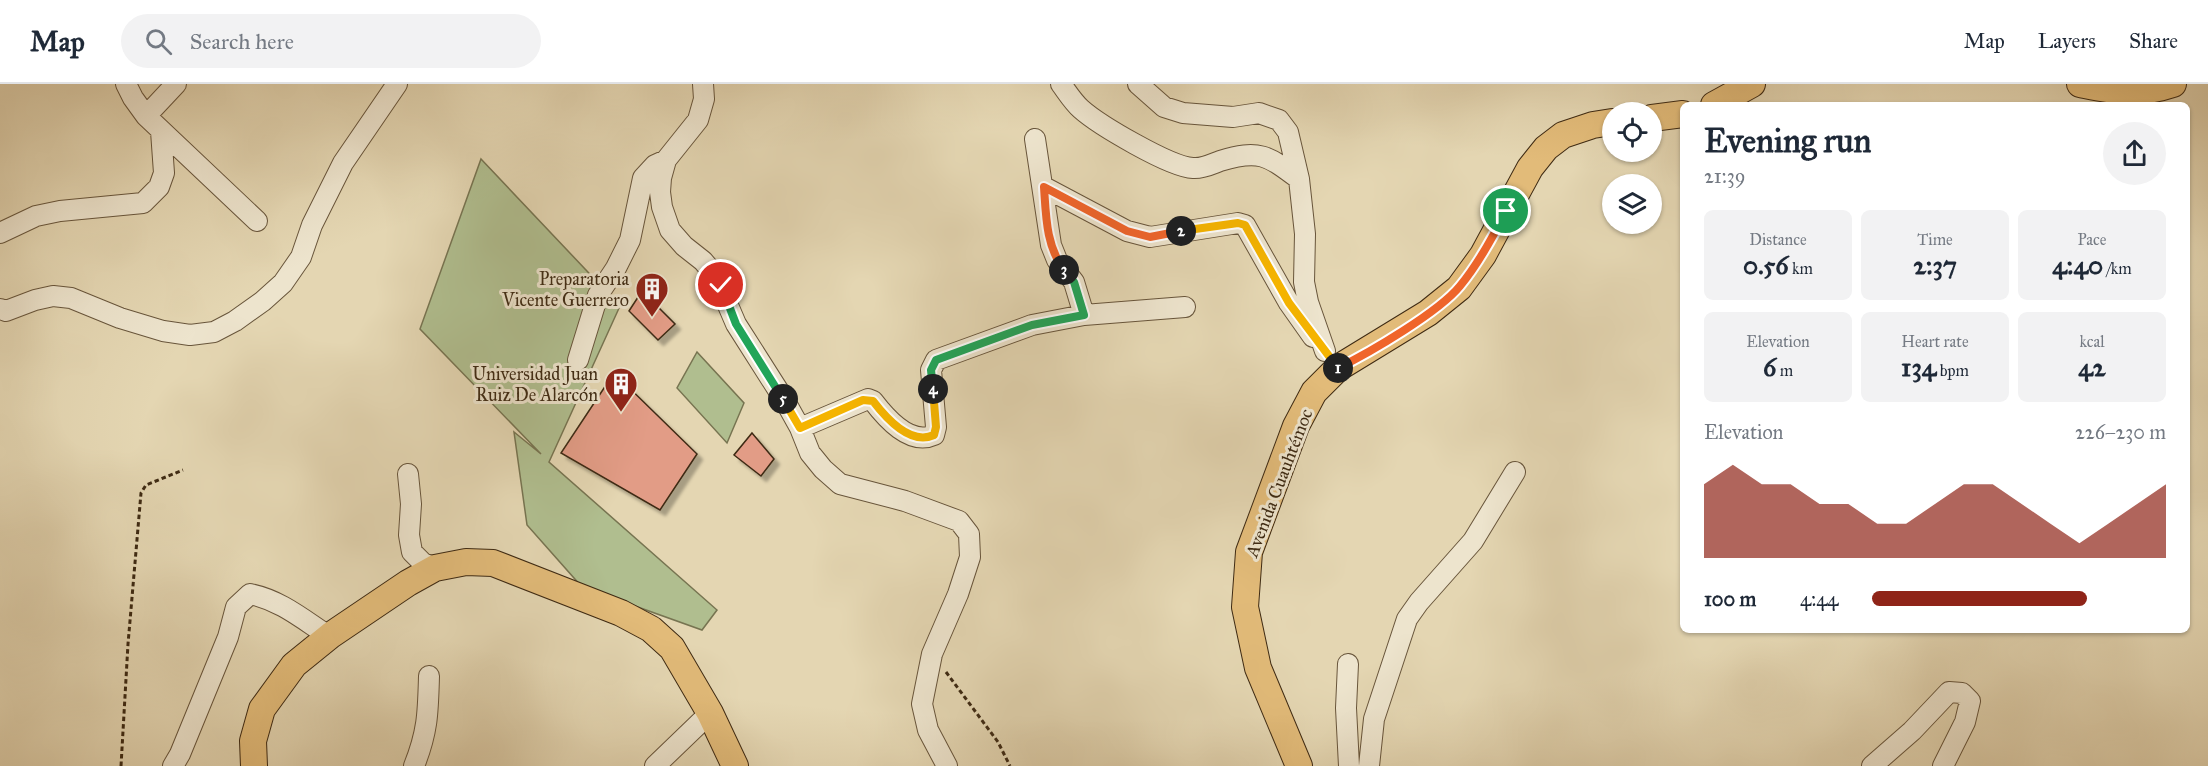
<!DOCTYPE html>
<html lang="en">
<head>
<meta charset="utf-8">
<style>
	body { margin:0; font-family:"IM FELL Great Primer",serif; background:#f2f2f3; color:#1f2937; height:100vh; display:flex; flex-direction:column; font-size:22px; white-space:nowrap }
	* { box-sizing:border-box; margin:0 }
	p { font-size:20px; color:#747a83 }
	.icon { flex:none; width:33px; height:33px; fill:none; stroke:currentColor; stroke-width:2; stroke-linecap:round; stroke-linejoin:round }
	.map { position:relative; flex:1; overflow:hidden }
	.drawer { position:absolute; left:1680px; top:18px; width:510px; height:531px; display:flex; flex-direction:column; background:#fff; border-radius:9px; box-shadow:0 2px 4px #0004 }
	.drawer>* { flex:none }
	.buttons { position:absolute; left:1602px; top:18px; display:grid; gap:12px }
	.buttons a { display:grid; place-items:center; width:60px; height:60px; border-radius:50%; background:#fff; box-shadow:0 2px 4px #0004; font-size:30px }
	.pin { position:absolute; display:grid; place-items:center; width:51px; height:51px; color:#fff; margin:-26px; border:3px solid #fff; border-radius:50%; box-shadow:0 2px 6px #0007 }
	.km { position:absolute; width:30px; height:30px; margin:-15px; border-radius:50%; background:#222; color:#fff; font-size:16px; line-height:30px; text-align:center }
	.round { display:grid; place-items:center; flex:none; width:63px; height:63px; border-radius:32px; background:#f2f2f3 }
	.head { display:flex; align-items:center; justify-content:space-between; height:102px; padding:0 24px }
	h1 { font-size:33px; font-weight:800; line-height:45px }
	.figures { display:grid; grid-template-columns:repeat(3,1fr); gap:9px; height:102px; padding:6px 24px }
	.figures div { display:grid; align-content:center; border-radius:9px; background:#f2f2f3; text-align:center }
	.figures b { font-size:26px; font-weight:800 }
	.figures small { font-size:16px; font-weight:400 }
	.figures p { font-size:16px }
	.chart { height:168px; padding:12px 24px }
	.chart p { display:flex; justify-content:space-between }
	.chart svg { width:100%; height:108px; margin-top:6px; fill:#8f2418; opacity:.7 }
	ul { padding:0 24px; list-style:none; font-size:20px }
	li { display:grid; grid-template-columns:96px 72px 1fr; align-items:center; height:45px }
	li i { height:15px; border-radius:8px; background:#8f2418 }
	header { display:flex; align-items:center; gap:36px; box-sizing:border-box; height:84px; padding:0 30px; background:#fff; border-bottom:2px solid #e0e1e3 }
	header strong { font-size:28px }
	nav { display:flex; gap:33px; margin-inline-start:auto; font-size:21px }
	.search { width:420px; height:54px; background:#f2f2f3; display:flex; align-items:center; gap:15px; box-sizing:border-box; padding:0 21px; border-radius:33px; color:#747a83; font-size:22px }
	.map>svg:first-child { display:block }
</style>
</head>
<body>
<header>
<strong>Map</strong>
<div class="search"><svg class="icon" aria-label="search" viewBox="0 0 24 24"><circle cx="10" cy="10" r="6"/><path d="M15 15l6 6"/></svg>Search here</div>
<nav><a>Map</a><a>Layers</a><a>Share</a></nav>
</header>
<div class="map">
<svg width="2208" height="682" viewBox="0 0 2208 682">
	<defs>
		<filter id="shadow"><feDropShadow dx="5.5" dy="5.5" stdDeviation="1.5" flood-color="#0004"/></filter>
	</defs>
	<rect width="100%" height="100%" fill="#e4d6b2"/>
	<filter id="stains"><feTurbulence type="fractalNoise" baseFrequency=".00333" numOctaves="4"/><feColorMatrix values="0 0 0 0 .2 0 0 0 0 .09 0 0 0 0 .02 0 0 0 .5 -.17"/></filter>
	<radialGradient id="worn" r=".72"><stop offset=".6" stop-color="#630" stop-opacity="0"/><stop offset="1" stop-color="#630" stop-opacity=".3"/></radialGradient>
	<!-- green -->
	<path fill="#b0be8f" stroke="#777451" stroke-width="1.5" d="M481 75 620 222 549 378 717 526 702 546 582 503 527 441 514 348 541 370 420 245Z
		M697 268 744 319 727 359 677 304Z"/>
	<!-- building -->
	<path fill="#e29c86" stroke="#3e2a13" stroke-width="1.5" filter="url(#shadow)" d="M642 207 675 240 658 256 629 227Z
		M614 289 697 370 660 426 561 369Z
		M752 349 774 375 761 392 734 371Z"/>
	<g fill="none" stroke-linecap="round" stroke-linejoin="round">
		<!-- minor casing -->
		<g stroke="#68553b" stroke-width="22">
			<path id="minor" d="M126 0 133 14 146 32 257 137
				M703 0 704 15 698 36 666 76 661 94 660 108 662 123 670 146 684 162 703 177 715 191 736 240 785 317 800 344 810 369 823 385 840 400 905 417 959 437 969 450 970 473 958 510 932 570 922 620 928 646 947 682
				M1061 0C1067 8 1073 18 1081 25 1099 41 1170 83 1193 84 1202 85 1212 80 1220 77 1259 65 1267 71 1299 95
				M1138 0 1164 23 1183 29 1233 33 1259 29 1279 36 1288 48 1299 95 1305 150 1304 198 1308 218 1325 267
				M146 32 176 0
				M1035 55 1051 161 1057 176 1074 198 1084 231
				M1044 103 1127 147 1150 153 1238 139 1245 141 1289 219 1313 253
				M0 149 36 132 60 127 143 119 159 103 164 89 161 47
				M0 225 6 227 35 216 53 212 71 214 120 234 163 247 190 251 214 248 235 237 263 217 283 199 301 173 312 141 343 79 397 0
				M578 276 598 211 616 184 630 156 643 94 655 81 666 76
				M800 344 868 315 873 317C886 334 910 362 934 351L936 343 931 286 936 276 1032 241 1084 231 1185 223
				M408 390 411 420 409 451 412 468 423 479 435 484
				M1348 580 1346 624 1349 682
				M173 682 180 670 228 553 236 523 250 510C279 516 300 533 324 549L331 551
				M414 682C428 647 428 628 429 592
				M655 682 710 629
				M1369 682 1374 635 1407 535 1419 518 1473 457 1515 388
				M1872 682 1912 647 1949 608 1962 609 1970 617 1965 638 1943 682"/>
		</g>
		<!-- major casing -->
		<g stroke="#3e2a13" stroke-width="28">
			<path id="major" d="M2080 0C2116 7 2137 12 2173 0
				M1714 21 1752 0
				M1652 34 1683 30
				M254 682 253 657 262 625 294 581 331 551 408 499 435 484 466 478 493 479 621 529 651 545 672 564 710 629 735 682
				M1299 682 1258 584 1245 523 1249 468 1296 342 1314 308 1338 284 1428 229 1459 204 1483 171 1530 84 1546 64 1563 51 1593 41 1612 38"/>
		</g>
		<!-- path -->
		<path stroke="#3e2a13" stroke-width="3" stroke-dasharray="4.5 3" stroke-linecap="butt" d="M946 588 998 658 1010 682
			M121 682 128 560 141 409 146 401 183 386"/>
		<!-- minor -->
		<use href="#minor" stroke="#ede4cd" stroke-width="20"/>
		<!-- major -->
		<use href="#major" stroke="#e2bb79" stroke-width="26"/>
	</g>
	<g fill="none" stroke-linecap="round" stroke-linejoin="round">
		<!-- split-1 casing -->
		<g stroke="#fff" stroke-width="12">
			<path id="split-1" d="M1338 284C1369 269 1439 228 1460 202 1479 179 1493 153 1506 127"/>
		</g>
		<!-- split-2 casing -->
		<g stroke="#fff" stroke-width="12">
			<path id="split-2" d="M1181 147 1238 139 1245 141 1289 219 1338 284"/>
		</g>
		<!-- split-3 casing -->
		<g stroke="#fff" stroke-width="12">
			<path id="split-3" d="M1064 186C1046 162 1046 132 1044 103L1127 147 1150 153 1181 147"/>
		</g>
		<!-- split-4 casing -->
		<g stroke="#fff" stroke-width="12">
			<path id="split-4" d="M933 305 931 286 936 276 1032 241 1084 231 1074 198 1064 186"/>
		</g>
		<!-- split-5 casing -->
		<g stroke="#fff" stroke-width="12">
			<path id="split-5" d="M783 315 800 344 863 316 873 317C886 334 910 362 934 351L936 343 933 305"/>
		</g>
		<!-- split-6 casing -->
		<g stroke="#fff" stroke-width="12">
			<path id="split-6" d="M721 201 736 240 783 315"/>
		</g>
		<!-- split-1 -->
		<use href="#split-1" stroke="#f0652b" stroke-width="8"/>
		<!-- split-2 -->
		<use href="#split-2" stroke="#f5b400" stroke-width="8"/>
		<!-- split-3 -->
		<use href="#split-3" stroke="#f0652b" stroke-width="8"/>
		<!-- split-4 -->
		<use href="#split-4" stroke="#22a559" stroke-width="8"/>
		<!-- split-5 -->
		<use href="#split-5" stroke="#f5b400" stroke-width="8"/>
		<!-- split-6 -->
		<use href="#split-6" stroke="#22a559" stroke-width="8"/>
	</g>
	<!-- icons -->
	<defs>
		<g id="building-pin" transform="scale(1.725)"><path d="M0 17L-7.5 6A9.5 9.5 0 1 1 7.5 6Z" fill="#8f2418" stroke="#ede4cd"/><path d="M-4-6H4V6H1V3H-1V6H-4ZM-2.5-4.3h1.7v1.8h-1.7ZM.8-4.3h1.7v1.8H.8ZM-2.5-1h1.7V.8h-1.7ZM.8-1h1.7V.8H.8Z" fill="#fff"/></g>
	</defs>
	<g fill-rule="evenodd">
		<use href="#building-pin" x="652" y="205"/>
		<use href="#building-pin" x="621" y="300"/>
	</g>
	<g text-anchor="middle" stroke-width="6" stroke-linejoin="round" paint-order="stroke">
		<!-- poi labels -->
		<g font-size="18" fill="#3e2a13" stroke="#ede4cd" text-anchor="end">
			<text x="629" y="201">Preparatoria<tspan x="629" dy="21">Vicente Guerrero</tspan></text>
			<text x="598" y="296">Universidad Juan<tspan x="598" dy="21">Ruiz De Alarcón</tspan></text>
		</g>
		<!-- street labels -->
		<g font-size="18" fill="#3e2a13" stroke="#ede4cd">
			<text transform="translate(1279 399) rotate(-69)" y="6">Avenida Cuauhtémoc</text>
		</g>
	</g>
	<rect width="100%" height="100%" filter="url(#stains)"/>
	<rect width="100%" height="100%" fill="url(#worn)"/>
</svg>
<div class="buttons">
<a><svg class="icon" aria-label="locate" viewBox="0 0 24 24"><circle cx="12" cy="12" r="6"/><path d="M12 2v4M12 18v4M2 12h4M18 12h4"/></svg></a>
<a><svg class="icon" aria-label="layers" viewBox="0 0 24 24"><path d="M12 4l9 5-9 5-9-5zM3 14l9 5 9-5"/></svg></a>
</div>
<div class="pin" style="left:1506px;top:127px;background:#1e9e55"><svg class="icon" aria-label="arrive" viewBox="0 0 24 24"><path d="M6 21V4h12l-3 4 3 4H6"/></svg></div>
<div class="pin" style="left:721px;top:201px;background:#d93025"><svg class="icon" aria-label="check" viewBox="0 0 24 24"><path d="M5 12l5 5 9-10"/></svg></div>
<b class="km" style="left:1338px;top:284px">1</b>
<b class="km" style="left:1181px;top:147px">2</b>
<b class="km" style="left:1064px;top:186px">3</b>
<b class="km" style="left:933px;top:305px">4</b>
<b class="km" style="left:783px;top:315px">5</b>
<section class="drawer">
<div class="head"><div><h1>Evening run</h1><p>21:39</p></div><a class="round"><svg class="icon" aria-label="share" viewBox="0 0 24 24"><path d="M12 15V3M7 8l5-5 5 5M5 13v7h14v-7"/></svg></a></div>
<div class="figures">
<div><p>Distance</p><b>0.56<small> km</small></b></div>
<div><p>Time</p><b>2:37</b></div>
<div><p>Pace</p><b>4:40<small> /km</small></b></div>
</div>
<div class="figures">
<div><p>Elevation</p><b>6<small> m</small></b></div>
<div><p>Heart rate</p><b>134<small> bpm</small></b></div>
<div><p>kcal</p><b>42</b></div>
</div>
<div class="chart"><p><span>Elevation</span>226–230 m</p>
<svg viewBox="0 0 160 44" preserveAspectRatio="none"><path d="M0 44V14L10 6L20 14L30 14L40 22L50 22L60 30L70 30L80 22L90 14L100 14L110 22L120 30L130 38L140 30L150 22L160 14V44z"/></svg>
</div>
<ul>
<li><b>100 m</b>4:44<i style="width:73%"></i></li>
</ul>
</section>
</div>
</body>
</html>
